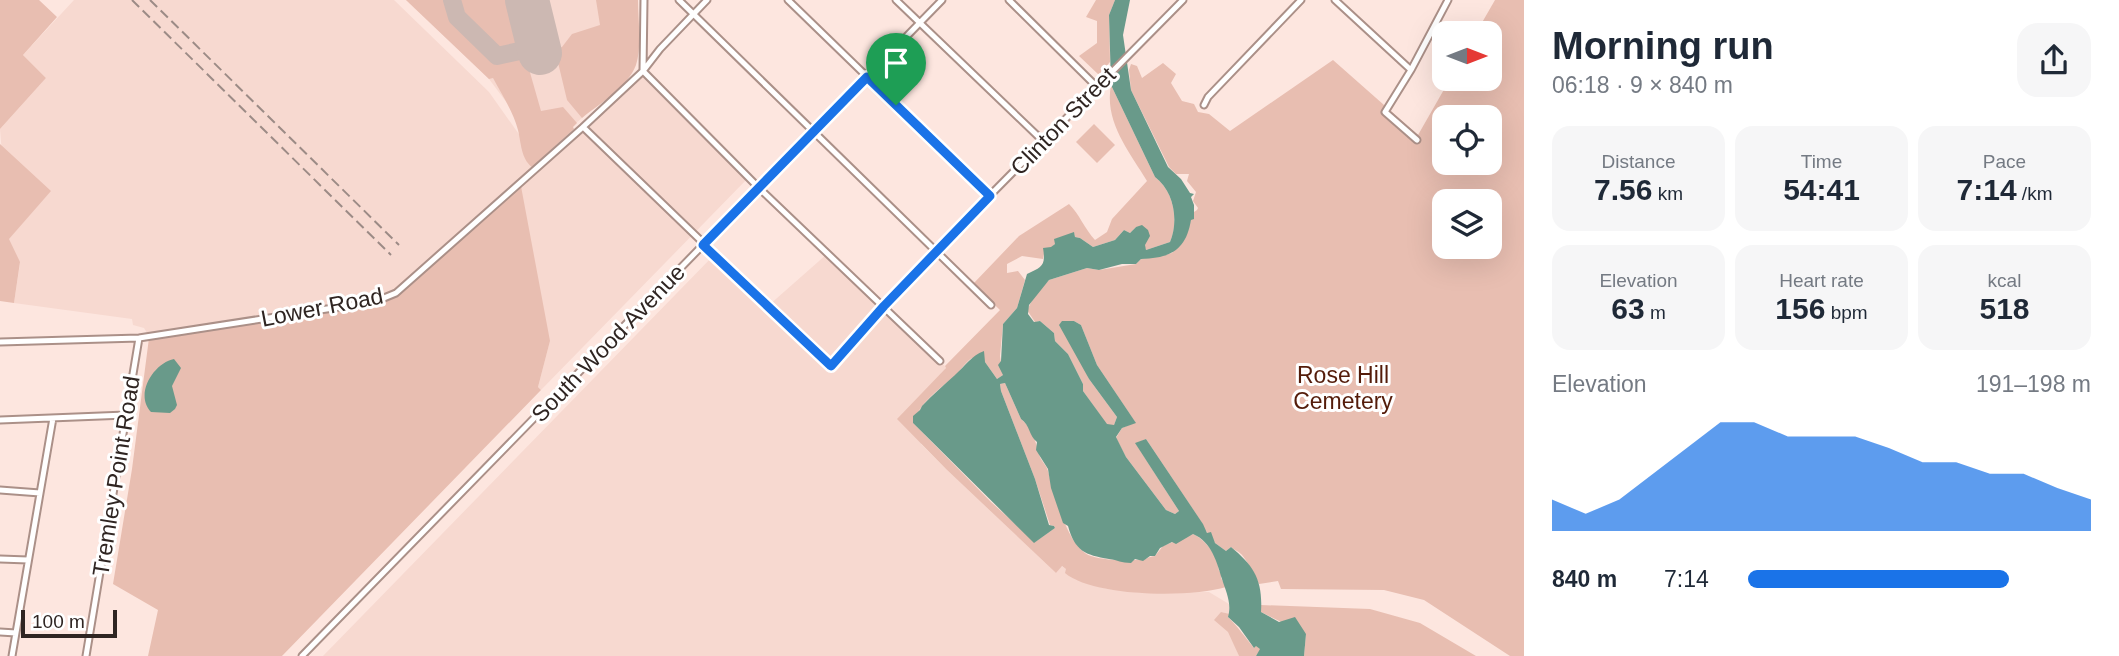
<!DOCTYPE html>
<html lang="en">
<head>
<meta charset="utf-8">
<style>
	body { margin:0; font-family:Arial,sans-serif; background:#f6f6f7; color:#1f2937; height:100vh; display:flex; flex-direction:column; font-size:26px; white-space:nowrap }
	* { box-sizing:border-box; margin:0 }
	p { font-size:23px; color:#747a83 }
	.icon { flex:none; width:38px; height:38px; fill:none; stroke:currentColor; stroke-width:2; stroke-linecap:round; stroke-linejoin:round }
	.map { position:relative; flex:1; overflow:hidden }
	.panel { display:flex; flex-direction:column; background:#fff; width:595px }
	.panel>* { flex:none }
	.needle { width:46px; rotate:90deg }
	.buttons { position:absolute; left:1432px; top:21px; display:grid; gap:14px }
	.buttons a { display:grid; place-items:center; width:70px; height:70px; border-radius:14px; background:#fff; box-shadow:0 7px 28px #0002; font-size:35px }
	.scale { position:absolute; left:21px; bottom:18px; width:96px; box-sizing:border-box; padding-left:7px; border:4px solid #2f2522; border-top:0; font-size:19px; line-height:24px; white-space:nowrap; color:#2f2522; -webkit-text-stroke:5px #fff; paint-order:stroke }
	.pin { position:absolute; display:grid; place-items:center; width:60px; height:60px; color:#fff; margin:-72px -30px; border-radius:50% 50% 50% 0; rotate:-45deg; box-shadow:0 0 7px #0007 }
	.pin .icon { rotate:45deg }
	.round { display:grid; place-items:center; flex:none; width:74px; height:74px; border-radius:21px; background:#f6f6f7 }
	.headline { display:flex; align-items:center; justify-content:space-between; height:119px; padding:0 28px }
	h1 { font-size:38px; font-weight:700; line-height:52px }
	.metrics { display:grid; grid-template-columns:repeat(3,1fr); gap:10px; height:119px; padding:7px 28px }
	.metrics div { display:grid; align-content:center; border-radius:18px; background:#f6f6f7; text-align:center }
	.metrics b { font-size:30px; font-weight:700 }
	.metrics small { font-size:19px; font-weight:400 }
	.metrics p { font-size:19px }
	.chart { height:196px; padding:14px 28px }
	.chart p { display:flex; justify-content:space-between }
	.chart svg { width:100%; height:126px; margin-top:7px; fill:#1a73e8; opacity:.7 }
	ul { padding:0 28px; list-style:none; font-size:23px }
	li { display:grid; grid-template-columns:112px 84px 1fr; align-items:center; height:52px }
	li i { height:18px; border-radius:9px; background:#1a73e8 }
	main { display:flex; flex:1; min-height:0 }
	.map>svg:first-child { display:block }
</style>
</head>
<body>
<main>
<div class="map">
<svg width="1524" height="656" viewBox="0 0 1524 656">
	<rect width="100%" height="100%" fill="#fde6df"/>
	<!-- built -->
	<path fill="#f7d9d0" d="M74 0H394L489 92 540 164 625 88 639 68 749 177 541 390 538 387 550 341 382 299 149 336 144 328 133 325 132 319 14 303 20 263 9 240 0 129 46 78 23 55Z
		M406 0H604L623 83 555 141 507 103 489 79Z
		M715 254 768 306 827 254 946 367 921 444 946 469 1056 573 1061 566 1067 569 1075 579 1103 588 1143 593 1209 592 1229 604 1230 614 1221 612 1239 656H323Z"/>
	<!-- green -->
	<path fill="#e8beb1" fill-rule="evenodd" d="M0 0H39L57 17 23 55 46 78 0 129Z
		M406 0H448L455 20 492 56 507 59 525 55 541 111 563 107 577 123 573 127 574 129 532 167C521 159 521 142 518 130 513 111 502 95 493 78L489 79Z
		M459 0H507L518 45 504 49C485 42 465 19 459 0Z
		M596 0H638C638 20 642 46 636 65 628 87 599 104 582 118L567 100 555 50 562 47 572 34 600 25Z
		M1096 0H1115L1109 15 1110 62 1099 75 1079 56 1097 43V21L1086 17Z
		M1495 0H1524V656H1510L1424 600 1384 590 1281 589 1278 581 1259 584C1257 579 1245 557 1241 554 1238 551 1234 550 1231 547L1226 551 1215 543 1203 527 1202 523 1146 439 1136 444 1179 511 1175 514 1166 510 1126 457 1116 438 1122 428 1135 422 1097 365 1081 325 1074 321H1063L1089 379 1117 417 1114 425H1107L1083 391V384L1068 354 1055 341 1054 333 1040 321 1035 322 1027 310 1035 295 1049 280 1087 268 1099 270 1136 264 1141 259 1172 253 1187 232 1191 219 1194 218V212L1197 210 1198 208 1193 201 1196 192 1187 181 1189 174H1176L1169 167 1131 90 1129 70 1131 64 1137 66 1142 78 1163 63 1176 74 1171 83 1182 101 1194 104 1198 112 1209 114 1230 131 1333 60 1418 135 1450 79H1489V33H1476ZM1444 117H1489V163H1444ZM1444 201H1489V247H1444Z
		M1111 85 1155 177C1174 191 1179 221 1170 242L1146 250 1136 227 1130 233 1124 230 1115 240 1093 247 1080 238 1075 237 1074 233 1055 239V244L1044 254 1043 259 1022 256 1007 264V273L1018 271 1025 280 1017 308 1003 324 1000 356 1003 375 997 379 985 362 972 358C964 363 960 372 953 378 937 390 919 404 913 423L991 502 1035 542 1055 528 1054 526 1050 525 1035 479 1001 391 1000 384 1005 383 1021 419C1033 428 1036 444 1040 457 1042 462 1047 466 1048 471 1054 492 1067 548 1091 556 1107 561 1124 560 1140 560 1146 560 1149 556 1155 556L1163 546 1193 534C1206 540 1218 556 1219 571L1221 572V578L1226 587C1191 598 1093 597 1065 573L1066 569 1062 566 1056 573 946 469 897 419 946 368 945 366 1000 310 973 284 1019 236 1069 204C1080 215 1084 228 1095 240L1107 232 1112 219 1147 181C1129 151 1104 122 1111 85Z
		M1094 124 1115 145 1097 163 1076 142Z
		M0 144 51 191 9 239 20 262 14 303 0 301Z
		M520 181 550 341 538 387 541 390 282 656H148L158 610 113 584 132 469 149 338 382 299Z
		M1261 605 1370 609 1420 623 1476 656H1304L1306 634 1261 612Z
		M1221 612 1230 614 1228 617C1238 627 1245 637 1254 648L1256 645 1261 649 1256 656H1239L1228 632 1214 620Z"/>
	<!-- water -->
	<path fill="#699a8a" d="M1115 0H1130L1123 35 1131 90 1168 167 1181 179 1190 193 1194 194 1191 197 1194 205V219L1191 220C1186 250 1171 258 1141 259L1136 264H1122L1099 270 1087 268 1049 280 1029 305 1028 314 1034 322 1040 321 1054 333 1055 341 1068 354 1083 384V391L1107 424 1114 425 1117 417 1089 379 1059 325 1062 321H1074L1081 325 1097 365 1136 423 1122 428 1116 437 1126 457 1166 510 1175 514 1179 511 1135 443 1146 439 1203 524 1207 533 1211 532 1215 543 1226 551 1231 547C1254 566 1263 580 1261 612L1279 622 1295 617 1306 634 1304 656H1256L1260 649 1256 646 1254 648 1239 627 1228 617C1232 603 1226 592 1222 579 1217 563 1212 542 1193 534L1176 544 1172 542 1160 548 1155 556H1150L1143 561 1135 559 1131 563C1121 563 1118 560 1109 559 1085 555 1075 551 1068 526L1063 523 1051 488 1048 469 1036 450 1037 442C1029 436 1030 425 1021 419L1005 383 1000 384 1001 391 1035 479 1049 525 1054 526 1055 528 1034 543 913 423V416L920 410 922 406C932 395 944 385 955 375 965 366 971 356 984 351L985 362 997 379 1003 375 998 365 1001 361 1003 324 1017 308 1027 274C1042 267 1046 266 1043 248L1051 247 1055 244 1054 239 1074 232 1075 237 1080 238 1093 247 1115 240 1124 230 1130 233 1136 227 1142 225 1148 230 1150 236 1145 245 1146 250 1170 242C1179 221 1174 191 1155 177L1111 85 1109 15Z
		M174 359 181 368 172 386 177 405 175 409 170 413 151 412C134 394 154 363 174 359Z"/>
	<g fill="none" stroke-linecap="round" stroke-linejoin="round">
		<!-- taxiway -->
		<path stroke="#ccb8b2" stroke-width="18" d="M452 0 457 17 497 56 538 47"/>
		<!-- runway -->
		<path stroke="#ccb8b2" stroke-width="44" d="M527 0 540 53"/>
		<!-- street casing -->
		<g stroke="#ab9088" stroke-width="9">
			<path id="street" d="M679 0 991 305
				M788 0 990 196
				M896 0 1044 142
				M1009 0 1097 87
				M1335 0 1411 70
				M643 71 759 188 940 361
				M643 71 644 0
				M1204 105 1208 97 1301 0
				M583 127 831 366 936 250 1183 0
				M1417 140 1385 112 1411 70 1448 0
				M0 342 139 338 359 304 379 300 396 293 583 127 643 71 660 49 707 0
				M0 420 126 415
				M0 490 40 493
				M0 559 28 560
				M0 632 16 633
				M12 656 53 418
				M86 656 139 338
				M302 656 942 0"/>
		</g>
		<!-- street -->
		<use href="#street" stroke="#fff" stroke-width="5"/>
		<!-- rail -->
		<path stroke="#9c8b86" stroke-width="2" stroke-dasharray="10 5" stroke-linecap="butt" d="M132 0 391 255
			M150 0 399 245"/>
	</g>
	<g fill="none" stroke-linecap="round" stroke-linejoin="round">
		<!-- route casing -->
		<g stroke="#fff" stroke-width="14">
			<path id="route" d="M867 77 990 196 884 306 831 366 703 245Z"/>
		</g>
		<!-- route -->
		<use href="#route" stroke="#1a73e8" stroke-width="9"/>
	</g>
	<g text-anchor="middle" stroke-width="6" stroke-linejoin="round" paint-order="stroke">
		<!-- street labels -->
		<g font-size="23" fill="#2f2522" stroke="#fff">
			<text transform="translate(1063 121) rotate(-46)" y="8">Clinton Street</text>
			<text transform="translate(322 307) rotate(-11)" y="8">Lower Road</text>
			<text transform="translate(608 343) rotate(-46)" y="8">South Wood Avenue</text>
			<text transform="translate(116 476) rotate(-81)" y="8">Tremley Point Road</text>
		</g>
		<!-- park labels -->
		<g font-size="23" fill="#541c0a" stroke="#fff">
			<text x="1343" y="383">Rose Hill<tspan x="1343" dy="26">Cemetery</tspan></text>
		</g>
	</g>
</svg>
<div class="buttons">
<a><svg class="needle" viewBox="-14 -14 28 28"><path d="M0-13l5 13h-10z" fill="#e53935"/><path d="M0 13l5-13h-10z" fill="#747a83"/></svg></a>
<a><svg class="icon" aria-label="locate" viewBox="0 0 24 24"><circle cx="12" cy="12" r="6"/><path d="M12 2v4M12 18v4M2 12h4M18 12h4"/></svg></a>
<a><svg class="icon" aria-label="layers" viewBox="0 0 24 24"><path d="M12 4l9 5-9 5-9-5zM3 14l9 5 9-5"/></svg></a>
</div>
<div class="scale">100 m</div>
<div class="pin" style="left:896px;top:105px;background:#1e9e55"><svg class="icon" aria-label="arrive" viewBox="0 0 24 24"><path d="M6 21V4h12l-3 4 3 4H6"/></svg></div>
</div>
<section class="panel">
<div class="headline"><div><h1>Morning run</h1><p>06:18 · 9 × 840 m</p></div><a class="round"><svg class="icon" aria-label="share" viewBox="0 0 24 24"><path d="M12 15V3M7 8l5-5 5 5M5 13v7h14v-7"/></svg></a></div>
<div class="metrics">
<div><p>Distance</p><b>7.56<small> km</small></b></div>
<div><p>Time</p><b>54:41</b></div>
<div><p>Pace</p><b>7:14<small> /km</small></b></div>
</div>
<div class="metrics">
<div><p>Elevation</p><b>63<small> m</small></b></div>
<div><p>Heart rate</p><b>156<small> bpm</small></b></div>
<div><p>kcal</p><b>518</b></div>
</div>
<div class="chart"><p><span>Elevation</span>191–198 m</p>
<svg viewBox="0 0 160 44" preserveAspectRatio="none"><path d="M0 44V33L10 38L20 33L30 24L40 15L50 6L60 6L70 11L80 11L90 11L100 15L110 20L120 20L130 24L140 24L150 29L160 33V44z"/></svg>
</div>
<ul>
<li><b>840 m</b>7:14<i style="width:76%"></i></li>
</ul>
</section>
</main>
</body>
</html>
